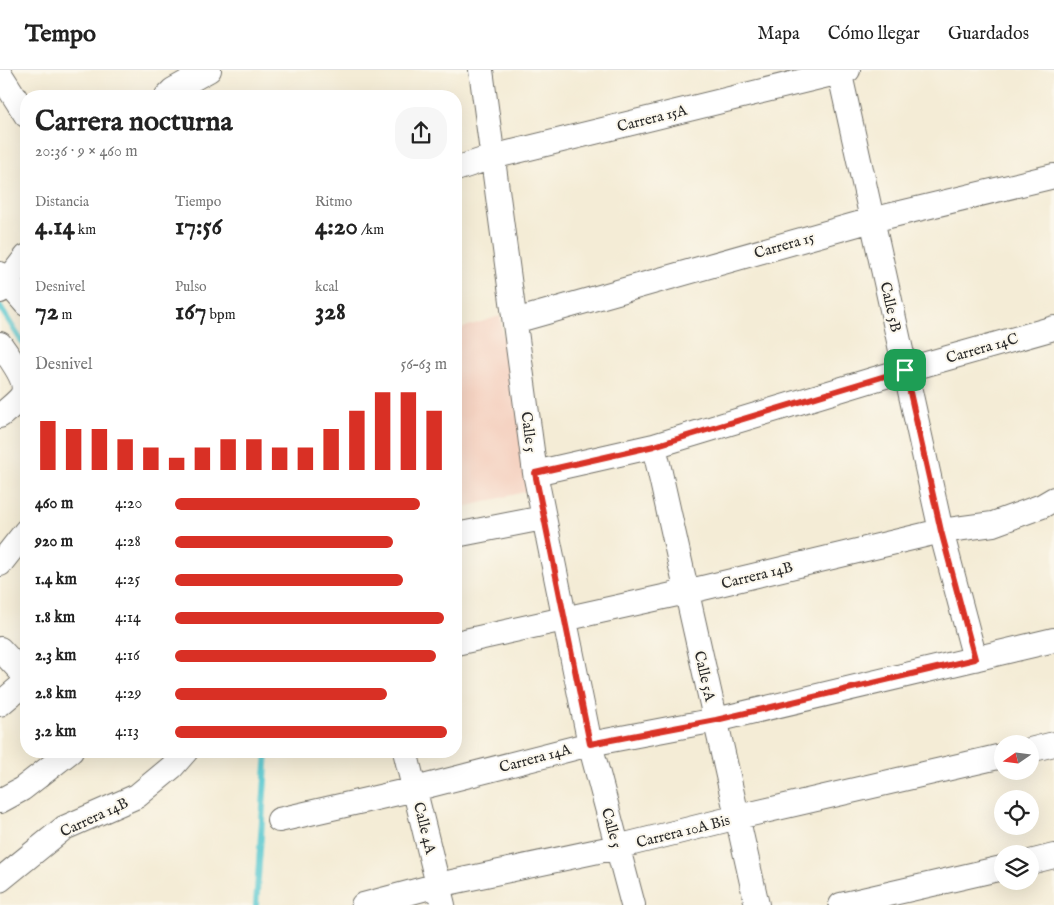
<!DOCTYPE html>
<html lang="es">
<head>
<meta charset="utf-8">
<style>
	body { margin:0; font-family:"IM FELL English",serif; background:#f6f6f6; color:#222; height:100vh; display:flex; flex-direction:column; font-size:19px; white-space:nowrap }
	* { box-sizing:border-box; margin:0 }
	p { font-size:16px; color:#767676 }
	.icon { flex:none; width:28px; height:28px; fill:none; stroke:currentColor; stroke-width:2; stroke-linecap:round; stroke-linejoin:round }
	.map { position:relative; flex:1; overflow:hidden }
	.details { position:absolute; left:20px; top:20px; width:442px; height:668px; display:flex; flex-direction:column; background:#fff; border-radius:20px; box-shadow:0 5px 20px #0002 }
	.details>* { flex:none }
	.needle { width:32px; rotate:256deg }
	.controls { position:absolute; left:994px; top:665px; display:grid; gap:10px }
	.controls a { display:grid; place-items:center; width:45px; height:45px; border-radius:50%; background:#fff; box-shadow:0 5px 20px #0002; font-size:25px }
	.pin { position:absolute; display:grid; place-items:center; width:42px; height:42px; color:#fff; margin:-21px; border-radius:10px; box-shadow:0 2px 8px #0006 }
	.round { display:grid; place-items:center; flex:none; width:52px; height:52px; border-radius:20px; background:#f6f6f6 }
	.headline { display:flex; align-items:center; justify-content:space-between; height:85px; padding:0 15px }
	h1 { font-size:28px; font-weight:700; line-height:38px }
	.metrics { display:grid; grid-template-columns:repeat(3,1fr); gap:8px; height:85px; padding:5px 15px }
	.metrics div { display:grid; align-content:center }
	.metrics b { font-size:25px; font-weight:700 }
	.metrics small { font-size:14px; font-weight:400 }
	.metrics p { font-size:14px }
	.chart { height:140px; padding:10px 15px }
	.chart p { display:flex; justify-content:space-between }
	.chart svg { width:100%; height:90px; margin-top:5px; stroke:#d93025; stroke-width:6 }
	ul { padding:0 15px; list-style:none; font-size:16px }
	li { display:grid; grid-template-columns:80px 60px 1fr; align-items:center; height:38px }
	li i { height:12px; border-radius:6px; background:#d93025 }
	header { display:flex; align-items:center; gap:30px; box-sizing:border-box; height:70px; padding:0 25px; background:#fff; border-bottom:1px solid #e0e0e0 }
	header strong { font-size:24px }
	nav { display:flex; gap:28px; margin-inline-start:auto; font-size:18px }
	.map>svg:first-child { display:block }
</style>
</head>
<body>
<header>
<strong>Tempo</strong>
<nav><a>Mapa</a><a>Cómo llegar</a><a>Guardados</a></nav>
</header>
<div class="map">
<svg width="1054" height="835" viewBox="0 0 1054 835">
	<rect width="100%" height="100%" fill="#fbf7ec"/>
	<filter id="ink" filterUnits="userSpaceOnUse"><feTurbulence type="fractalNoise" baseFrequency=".02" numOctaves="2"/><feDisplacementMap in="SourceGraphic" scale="10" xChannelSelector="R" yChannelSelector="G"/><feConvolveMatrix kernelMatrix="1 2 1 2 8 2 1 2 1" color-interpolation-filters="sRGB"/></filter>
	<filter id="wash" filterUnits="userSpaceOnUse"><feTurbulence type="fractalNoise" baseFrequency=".0096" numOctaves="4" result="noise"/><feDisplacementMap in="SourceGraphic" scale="20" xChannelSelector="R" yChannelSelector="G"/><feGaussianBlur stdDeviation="1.12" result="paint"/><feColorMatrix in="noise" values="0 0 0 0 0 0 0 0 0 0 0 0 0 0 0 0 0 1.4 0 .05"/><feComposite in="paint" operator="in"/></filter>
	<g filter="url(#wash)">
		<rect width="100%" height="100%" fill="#f4ecd6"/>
		<!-- built -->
		<path fill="#f5d3c2" d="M500 246 532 420 456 439V260Z"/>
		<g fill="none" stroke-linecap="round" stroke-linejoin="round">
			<!-- stream -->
			<path stroke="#5cc9d0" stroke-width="6" d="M0 237 26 278
				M256 835 267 681"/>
		</g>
	</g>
	<g filter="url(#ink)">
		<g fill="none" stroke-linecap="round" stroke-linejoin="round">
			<!-- street casing -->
			<g stroke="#716f67" stroke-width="26">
				<path id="street" d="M481 0 535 403 590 674 633 835
					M839 0 941 461 975 589
					M0 4 26 45
					M167 26 173 20 209 0
					M456 99 492 87 848 0
					M0 204 26 234
					M0 221 26 187
					M515 251 872 150 1054 106
					M0 274C8 286 31 313 21 327 15 334 7 340 0 346
					M654 376 757 835
					M535 403 654 376 905 300 1054 258
					M456 465 543 448
					M0 494 26 461
					M456 573 686 522 941 461 993 454 1042 436 1054 429
					M0 579 26 607
					M0 634 26 612
					M1030 680 1054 674
					M405 681 443 835
					M0 731 22 719 71 681
					M279 750 415 719 590 674 716 650 1054 570
					M1030 792 1054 786
					M0 810 64 758 137 726 172 697 186 681
					M363 835 438 815 617 777 738 747 1002 686
					M841 835 1002 798"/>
			</g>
			<!-- street -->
			<use href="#street" stroke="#fff" stroke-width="24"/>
		</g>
	</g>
	<g fill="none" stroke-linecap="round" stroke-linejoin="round" filter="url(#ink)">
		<!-- route casing -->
		<g stroke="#fff" stroke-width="10">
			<path id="route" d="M905 300 941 461 975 589 716 650 590 674 535 403 654 376Z"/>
		</g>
		<!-- route -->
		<use href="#route" stroke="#d93025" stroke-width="6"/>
	</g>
	<g text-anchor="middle" stroke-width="4" stroke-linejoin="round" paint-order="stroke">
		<!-- street labels -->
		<g font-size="15" fill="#2b2b2b" stroke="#fbf7ec">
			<text transform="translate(652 48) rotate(-14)" y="5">Carrera 15A</text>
			<text transform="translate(784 175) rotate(-16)" y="5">Carrera 15</text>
			<text transform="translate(891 237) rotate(77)" y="5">Calle 5B</text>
			<text transform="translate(982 278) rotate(-16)" y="5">Carrera 14C</text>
			<text transform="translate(529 362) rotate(83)" y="5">Calle 5</text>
			<text transform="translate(757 505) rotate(-14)" y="5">Carrera 14B</text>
			<text transform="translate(705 606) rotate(77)" y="5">Calle 5A</text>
			<text transform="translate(535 688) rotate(-15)" y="5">Carrera 14A</text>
			<text transform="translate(94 747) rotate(-25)" y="5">Carrera 14B</text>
			<text transform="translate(425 758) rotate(76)" y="5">Calle 4A</text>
			<text transform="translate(612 758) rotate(75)" y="5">Calle 5</text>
			<text transform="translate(683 761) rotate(-14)" y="5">Carrera 10A Bis</text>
		</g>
	</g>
</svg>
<div class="controls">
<a><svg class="needle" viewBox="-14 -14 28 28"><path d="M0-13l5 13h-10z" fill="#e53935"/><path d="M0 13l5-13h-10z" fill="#767676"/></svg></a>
<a><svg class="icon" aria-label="locate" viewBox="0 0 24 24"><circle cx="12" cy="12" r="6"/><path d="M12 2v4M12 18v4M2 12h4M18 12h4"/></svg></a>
<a><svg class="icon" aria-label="layers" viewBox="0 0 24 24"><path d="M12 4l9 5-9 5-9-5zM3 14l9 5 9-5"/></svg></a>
</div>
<div class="pin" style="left:905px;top:300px;background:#1e9e55"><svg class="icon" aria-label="arrive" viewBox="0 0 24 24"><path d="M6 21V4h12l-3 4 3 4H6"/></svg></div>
<section class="details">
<div class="headline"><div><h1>Carrera nocturna</h1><p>20:36 · 9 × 460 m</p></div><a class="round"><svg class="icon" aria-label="share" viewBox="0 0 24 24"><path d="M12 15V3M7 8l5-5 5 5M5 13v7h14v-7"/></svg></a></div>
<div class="metrics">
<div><p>Distancia</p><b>4.14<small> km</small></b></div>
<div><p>Tiempo</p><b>17:56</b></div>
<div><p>Ritmo</p><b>4:20<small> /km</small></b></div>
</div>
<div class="metrics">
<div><p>Desnivel</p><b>72<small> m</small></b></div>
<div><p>Pulso</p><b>167<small> bpm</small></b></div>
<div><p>kcal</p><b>328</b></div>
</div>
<div class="chart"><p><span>Desnivel</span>56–63 m</p>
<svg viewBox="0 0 160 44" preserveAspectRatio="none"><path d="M5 44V20M15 44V24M25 44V24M35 44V29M45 44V33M55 44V38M65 44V33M75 44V29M85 44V29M95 44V33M105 44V33M115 44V24M125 44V15M135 44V6M145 44V6M155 44V15"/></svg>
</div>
<ul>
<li><b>460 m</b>4:20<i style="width:90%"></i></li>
<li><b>920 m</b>4:28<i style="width:80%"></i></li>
<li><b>1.4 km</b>4:25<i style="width:84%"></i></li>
<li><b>1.8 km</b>4:14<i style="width:99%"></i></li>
<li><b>2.3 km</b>4:16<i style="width:96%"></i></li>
<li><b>2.8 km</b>4:29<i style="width:78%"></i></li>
<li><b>3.2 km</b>4:13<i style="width:100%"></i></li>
</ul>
</section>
</div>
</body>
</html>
